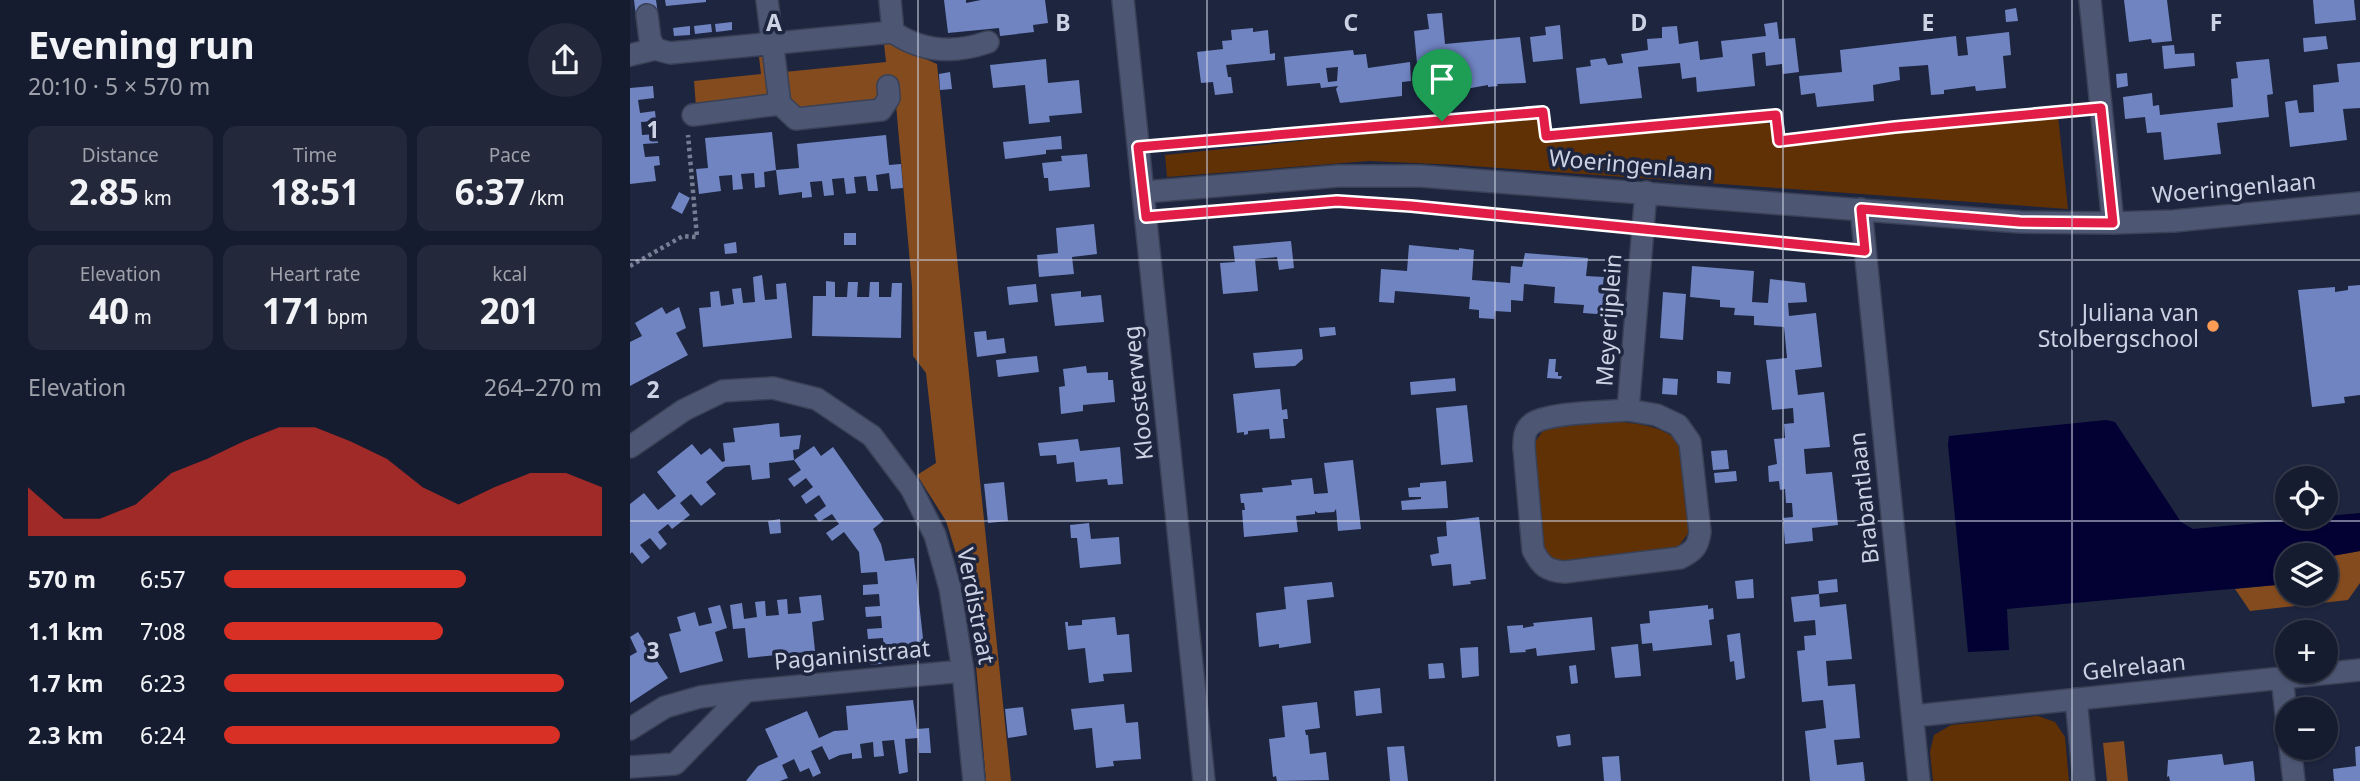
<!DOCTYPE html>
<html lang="en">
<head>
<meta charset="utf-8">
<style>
	body { margin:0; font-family:"Noto Sans",sans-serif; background:#23293b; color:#f1f3f6; height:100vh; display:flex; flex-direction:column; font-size:26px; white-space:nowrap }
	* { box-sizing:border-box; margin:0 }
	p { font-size:23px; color:#9ea1aa }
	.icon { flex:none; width:38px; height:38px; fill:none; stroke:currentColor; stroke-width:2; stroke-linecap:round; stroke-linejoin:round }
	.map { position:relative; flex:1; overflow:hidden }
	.details { display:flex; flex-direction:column; background:#161c2f; width:630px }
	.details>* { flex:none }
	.fabs { position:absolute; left:1645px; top:466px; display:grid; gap:14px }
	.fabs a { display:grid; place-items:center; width:63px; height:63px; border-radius:50%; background:#161c2f; box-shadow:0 2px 5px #0004,0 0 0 2px #353a4b; font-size:35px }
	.pin { position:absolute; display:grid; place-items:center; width:60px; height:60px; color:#fff; margin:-72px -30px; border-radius:50% 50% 50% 0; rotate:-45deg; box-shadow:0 0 7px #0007 }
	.pin .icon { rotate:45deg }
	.round { display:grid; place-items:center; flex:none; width:74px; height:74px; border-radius:37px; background:#23293b }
	.headline { display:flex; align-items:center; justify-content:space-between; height:119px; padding:0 28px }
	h1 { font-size:38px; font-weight:700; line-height:52px }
	.metrics { display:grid; grid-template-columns:repeat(3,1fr); gap:10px; height:119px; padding:7px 28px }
	.metrics div { display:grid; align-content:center; border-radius:14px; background:#23293b; text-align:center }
	.metrics b { font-size:35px; font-weight:700 }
	.metrics small { font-size:19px; font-weight:400 }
	.metrics p { font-size:19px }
	.chart { height:196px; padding:14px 28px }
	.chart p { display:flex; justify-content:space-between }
	.chart svg { width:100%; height:126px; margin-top:7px; fill:#d93025; opacity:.7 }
	ul { padding:0 28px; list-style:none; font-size:23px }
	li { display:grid; grid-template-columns:112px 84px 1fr; align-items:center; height:52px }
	li i { height:18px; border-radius:9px; background:#d93025 }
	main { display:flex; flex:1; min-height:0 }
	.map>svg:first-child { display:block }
</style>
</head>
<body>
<main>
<section class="details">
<div class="headline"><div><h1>Evening run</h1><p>20:10 · 5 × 570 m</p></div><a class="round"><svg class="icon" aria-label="share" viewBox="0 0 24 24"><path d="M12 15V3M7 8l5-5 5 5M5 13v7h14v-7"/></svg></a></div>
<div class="metrics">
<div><p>Distance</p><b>2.85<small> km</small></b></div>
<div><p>Time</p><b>18:51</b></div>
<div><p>Pace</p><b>6:37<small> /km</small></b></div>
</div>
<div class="metrics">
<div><p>Elevation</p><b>40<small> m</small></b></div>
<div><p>Heart rate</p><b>171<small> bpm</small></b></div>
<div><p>kcal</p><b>201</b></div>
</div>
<div class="chart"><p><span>Elevation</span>264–270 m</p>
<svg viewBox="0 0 160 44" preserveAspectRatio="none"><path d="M0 44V27L10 38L20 38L30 33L40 22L50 17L60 11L70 6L80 6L90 11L100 17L110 27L120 33L130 27L140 22L150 22L160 27V44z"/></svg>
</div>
<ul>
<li><b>570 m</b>6:57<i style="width:64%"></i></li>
<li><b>1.1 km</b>7:08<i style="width:58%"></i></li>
<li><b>1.7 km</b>6:23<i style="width:90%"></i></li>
<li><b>2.3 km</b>6:24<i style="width:89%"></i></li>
</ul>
</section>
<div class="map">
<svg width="1730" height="781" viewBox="0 0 1730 781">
	<rect width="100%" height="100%" fill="#1d253f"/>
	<!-- green -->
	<path fill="#613106" d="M911 116 913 141 1132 119 1143 127 1147 145 1428 116 1438 209 828 165 739 161 537 177 535 155Z
		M984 421C1006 424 1034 425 1049 443L1059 532 1048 547 1037 551 934 562C925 560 919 556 913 549L904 443 913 431 921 428Z
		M1408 716 1425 722 1435 737 1439 781H1303L1300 752 1304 735 1321 725Z"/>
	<!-- forest -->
	<path fill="#834b1e" d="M259 43 307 64 381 781H356L343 631 336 586 316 521 287 475 306 463 296 373 283 356 282 286 264 82 247 101 167 111 157 103 154 72 256 62 254 44Z
		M138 56 142 93 135 99 66 107 64 81 131 74 129 57Z
		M1730 551V583L1718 600 1620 611 1605 589 1657 584V593H1696V565L1702 556Z
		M1494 741 1498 781H1477L1473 743Z"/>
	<!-- water -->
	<path fill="#030134" d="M1476 420 1485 422 1551 522 1563 529 1730 513V551L1702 556 1696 565V555H1657V584L1377 609 1379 650 1338 652 1318 445 1319 436Z"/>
	<!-- building -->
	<path fill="#7084c2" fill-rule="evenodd" d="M4 0H26L28 14 6 16Z
		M35 0H76V2L36 6Z
		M314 0H336V3L351 0H415L418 23 403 25 404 32 370 36 369 28 318 33Z
		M1494 0H1537L1542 41 1522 43 1521 39 1499 42Z
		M1683 0H1724L1726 20 1685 24Z
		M1386 8 1388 21 1376 22 1375 10Z
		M812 13 815 44 890 37 896 83 867 84 868 86 858 87V85L830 90 827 59 787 63 784 31 799 29 797 14Z
		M102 22V30L86 32 85 24Z
		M1147 22 1149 39 1165 38 1169 72 1153 74 1152 64 1136 66 1135 52 1122 54 1125 86 1067 92 1066 77 1052 79 1050 63 1008 67 1012 98 950 104 946 68 961 66 960 60 975 58 978 65 993 63 991 54 1018 50 1017 39 1032 38V27L1047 26 1049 44 1068 41 1070 60 1093 57 1091 41 1136 36 1134 24Z
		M81 24 82 32 65 34 64 26Z
		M930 25 933 59 903 62 900 37 916 35 915 27Z
		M60 26V35L44 36 43 28Z
		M623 28V32L638 30 640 54 645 53V60L596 65 598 77H601L603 93 585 95 583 82 571 83 567 52 593 49 592 41 602 40 601 30Z
		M1379 32 1381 55 1373 56 1376 88 1346 91 1345 86 1314 90V94L1301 95 1298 65 1269 67 1270 80 1243 85 1244 101 1187 107 1185 93 1171 95 1169 76 1212 72 1210 50 1326 36 1328 56 1338 55 1336 37Z
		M1696 36 1698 49 1674 52 1673 38Z
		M1544 45 1545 54 1564 53 1565 66 1534 69 1532 46Z
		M723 50 724 55 736 54 738 68 780 62 781 81 772 82V96L710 103 706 89 708 86 691 88 690 83 657 86 654 57ZM708 67 707 81 698 82 696 68Z
		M416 59 418 83 449 80 452 113 419 116 420 122 399 124 395 85 363 88 360 65Z
		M1639 59 1643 94 1637 95 1639 117 1587 123 1591 154 1534 160 1531 132 1517 133 1515 117 1495 119 1493 97 1522 93 1523 106 1529 105 1530 115 1603 107 1601 79 1608 78 1606 62Z
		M1730 62V108L1713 109 1717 140 1660 147 1655 102 1667 100 1669 113 1684 112 1683 85 1709 82 1707 64Z
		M320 72 322 89 310 90 309 74Z
		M1497 73 1498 86 1487 88 1486 74Z
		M23 86 24 98 8 100 10 113 25 111 26 121 11 122 12 135 27 134 28 143 13 144 15 157 29 156 30 165 24 166 26 181 0 184V88Z
		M142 132 146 170 169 168 167 144 256 135 259 165 271 164 273 188 261 189 259 173 246 175 248 191H238L236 176 224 177 226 193 216 194 214 178 202 179 204 195 194 196 192 181 180 182 182 197 172 198V192L149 195 146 170 134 172 135 187 125 188 124 173 111 174 113 189 103 190 102 175 89 176 91 191 69 194 66 169 78 168 75 138Z
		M431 136 432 149 416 150V154L375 159 373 142Z
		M457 154 460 187 419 191 418 178H414L412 163 432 161 431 156Z
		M49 192 60 198 52 214 41 208Z
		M464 224 467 254 442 257 444 274 409 277 407 255 428 253 426 228Z
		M214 233H226V245H214Z
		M661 241 664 268 649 270 647 257 625 259 628 291 593 294 590 263 605 262 603 246Z
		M106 242 107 253 95 254 94 244Z
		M779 245 829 250V248L844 250 842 280 880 283 881 266 892 267 895 253 958 258 956 276 974 277 972 291H983L981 315 953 313 954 305 924 303 925 287 894 284 893 301 881 300V312L865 311 864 319 849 318V310L839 309 840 297 765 291 764 303 749 302 751 269 777 271Z
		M1062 266 1124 271 1122 302 1138 303 1140 279 1175 283 1177 302 1158 303 1159 316 1186 313 1192 367 1165 370 1168 395 1194 392 1200 447 1174 449 1176 474 1202 472 1208 525 1182 528 1183 541 1155 544 1153 518 1163 517 1162 503H1156L1155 489 1150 490 1149 481 1139 482 1138 466 1147 464 1144 439 1155 438 1154 424 1164 423 1163 408 1142 410 1136 360 1157 358 1154 327 1124 325V316L1104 315 1105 308 1090 307V300L1060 297Z
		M132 275 135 300 147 299 146 284 156 283 162 338 73 347 69 308 81 307 80 292 89 291 91 306 104 304 102 289 111 288 113 303 125 302 123 277Z
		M196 281 205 282V297H217L218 282H228L227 297H239L240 282H249V297H261L262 283H272L271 338 182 336 183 296H196Z
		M406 284 408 302 379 305 377 287Z
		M1730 285V395L1714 397 1715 403 1682 407 1668 290 1705 287V292L1718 290V286Z
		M451 291V297L471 295 474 322 425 326 421 294Z
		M1033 292 1056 294 1053 340 1030 338Z
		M32 307 36 314 49 307 56 328 46 333 58 355 0 386V342L12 336 5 323Z
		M705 327 706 335 690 337 689 328Z
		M356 331 357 340 374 338 376 353 347 357 344 332Z
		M672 349 673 359 665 366 625 368 623 353Z
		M407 356 409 372 368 377 366 360Z
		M919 359H926L925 372H928V376H932L931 379 917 378Z
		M456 366 457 373 478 372V380H483L485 402 453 405V411L431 414 429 387 435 386 433 369Z
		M1087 371 1101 372 1100 384 1087 383Z
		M825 378 826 391 781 395 780 382Z
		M1033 378 1048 379 1047 395 1032 394Z
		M650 389 652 410 657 409 658 419H653L655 438 640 439 639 429 618 431V434L614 435V432L607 433 603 394Z
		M837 405 843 462 811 465 806 408Z
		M149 423 150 437 171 435 169 449 163 450 164 460 184 446 191 456 203 447 254 520 243 529 251 544 255 561 284 558 294 647 264 650 265 662 241 665 239 652 254 650 253 638 238 639 237 629 252 628 251 616 236 617 235 607 250 606 249 594 233 595V585L248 584 247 572 231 573 229 552 214 532 202 541 196 533 209 524 202 514 189 522 184 515 196 506 189 495 176 504 171 496 183 487 176 478 164 487 158 479 171 470 164 460 139 463 140 478 122 480 120 465 95 467 76 482 86 494 71 506 61 494 50 503 60 515 42 529 38 524 28 532 37 544 30 550 20 538 10 545 20 557 12 564 2 552 0 554V504L14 493 28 510 46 496 27 472 62 444 71 455 80 448 92 462 95 461 93 443 105 442 103 428Z
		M448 439 450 451 490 447 493 484 478 485 477 479 446 482 444 462 427 464 426 455 410 456 408 443Z
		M1097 450 1099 469 1083 470 1081 451Z
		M723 460 731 529 708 531 706 509 704 512 688 513 685 511V514L666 516 668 532 614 537 612 510H615L614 503H611L610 494 633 492 632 488 662 485 661 480 682 478 684 494 698 493 694 463Z
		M1106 471 1107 481 1085 483 1084 473Z
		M816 481 818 508 772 510 771 501 791 499V497H779L778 488 790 487V483Z
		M374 482 378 521 358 523 354 484Z
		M849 517 856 579 840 581 841 584 823 586 821 564 802 566 800 555 809 553 807 537 817 536 816 521Z
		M150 519 151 533 140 534 138 521Z
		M459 523 461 539 489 537 491 564 450 568 447 538H441L440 525Z
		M1123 579 1124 598 1107 599 1105 581Z
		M1207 579 1208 592 1189 594 1188 581Z
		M702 582 704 597 677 600 681 643 649 648V644L629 647 626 613 656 609 654 587Z
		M1189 594 1190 607 1216 604 1222 659 1196 661 1198 686 1225 684 1230 738 1204 740 1207 765 1233 762 1235 781H1180L1175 731 1196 728 1193 700 1172 702 1167 651 1175 650 1174 636 1186 635 1185 620 1164 622 1161 597Z
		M191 595 194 620 182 622 185 651 118 658 115 628 103 629 100 605 112 603 114 619 127 617 125 602 135 601 136 616 149 615 147 600 157 599 158 614 171 613 169 597Z
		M90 605 97 628 85 632 93 661 50 673 39 634 51 631 47 617 65 612 69 626 82 623 78 608Z
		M1078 605V609L1083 608 1084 619 1079 620 1082 645 1023 651 1022 643 1012 644 1010 624 1020 623 1019 611Z
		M485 617 487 635 499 634 502 672 473 674 474 681 459 683 455 648 438 650 435 622H438V626L452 625V620Z
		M962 617 965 650 907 656 906 648 895 650 896 652 880 653 877 626 893 625V628L904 626 903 623Z
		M8 632 38 678 0 703V656L7 652 0 637Z
		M1110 633 1115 678 1106 680 1104 661 1100 662 1097 635Z
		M1008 644 1011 676 985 678 981 647Z
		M848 647 849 676 832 678 830 648Z
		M813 663 815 678 799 679 798 664Z
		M946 665 948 683 941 684 939 666Z
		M750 688 752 713 726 716 724 691Z
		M283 700 287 729 299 728 301 753H289L288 738 275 739 278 772 269 774 264 740 252 741 254 756 244 757 243 742 230 744 232 758 222 759V753L210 755 199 760 192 746 181 751 191 773 183 777 179 768 170 772 164 759 152 765 158 778 150 781H116L128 766 148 757 135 729 177 711 189 738 204 731 218 730 216 706Z
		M687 702 690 728 675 730 676 735H678L680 754 696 752 699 780 647 781 646 776 643 777 639 739 655 737 652 706Z
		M494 704 496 723 508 722 511 759 483 761 484 766 466 768 462 728 444 730 441 709Z
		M393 707 397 735 378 738 375 709Z
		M940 734 941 745 928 747 926 736Z
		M774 746 778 781H760L757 747Z
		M1730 746V781H1704L1703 769 1726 766 1725 747Z
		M1592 754 1594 765 1623 761 1625 781H1540L1539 776 1537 777 1538 760Z
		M989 756 991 781H974L972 757Z"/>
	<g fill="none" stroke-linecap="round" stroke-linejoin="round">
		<!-- street casing -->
		<g stroke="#3a4156" stroke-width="24">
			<path id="street" d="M137 0 150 104 166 119 251 110 259 98 258 86
				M260 0 263 32
				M493 0 574 781
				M1460 0 1483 223
				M17 15 20 39 25 49
				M0 55 25 49 40 53 263 32C292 52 324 54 358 42
				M63 115 150 104
				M514 192 708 176H790L1390 222 1483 223 1544 221 1730 203
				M1231 209 1289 781
				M998 410 1027 415 1048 425 1060 442 1070 532C1068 547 1064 551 1050 558L935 572C917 571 911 566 903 550L894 448C894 438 894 429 903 423 921 412 976 412 998 410L1016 192
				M0 447 54 410 93 391 143 388 187 399 242 436 281 488 305 535 320 588 333 671 344 781
				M1652 678 1657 722
				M1446 699 1454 781
				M1283 716 1730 670
				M0 729 35 707 70 697 116 691
				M1660 747 1664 781
				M0 767 45 764 116 691 333 671"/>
		</g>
		<!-- path -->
		<path stroke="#777e94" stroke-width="4.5" stroke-dasharray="3.5 3.5" stroke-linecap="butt" d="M530 145 913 112 916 136 1146 115 1149 141 1265 127 1450 110
			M717 202 991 226
			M1034 231 1214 249
			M0 266 53 236 67 237 58 135"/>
		<!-- street -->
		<use href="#street" stroke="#4d5774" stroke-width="21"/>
	</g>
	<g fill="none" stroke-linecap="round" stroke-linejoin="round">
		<!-- route casing -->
		<g stroke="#fff" stroke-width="14">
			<path id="route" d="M1471 108 1483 223 1390 222 1231 209 1235 251 781 206 707 201 516 217 508 147 913 112 916 136 1146 115 1149 141 1265 127Z"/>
		</g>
		<!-- route -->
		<use href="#route" stroke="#e11d48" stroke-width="9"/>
	</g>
	<!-- grid -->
	<path fill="none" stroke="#ccd2e3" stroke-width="2" stroke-opacity="0.55" d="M288 0V781M577 0V781M865 0V781M1153 0V781M1442 0V781M0 260H1730M0 521H1730"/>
	<!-- markers -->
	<circle fill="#fd9d55" stroke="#1d253f" stroke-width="2.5" cx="1583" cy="326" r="7"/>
	<g text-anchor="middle" stroke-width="7" stroke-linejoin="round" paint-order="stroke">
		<!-- street labels -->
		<g font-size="23" fill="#ccd2e3" stroke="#1d253f">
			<text transform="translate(1001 165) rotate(5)" y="8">Woeringenlaan</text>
			<text transform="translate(1604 188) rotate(-5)" y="8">Woeringenlaan</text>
			<text transform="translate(979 320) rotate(-86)" y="8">Meyerijplein</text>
			<text transform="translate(508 393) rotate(-96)" y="8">Kloosterweg</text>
			<text transform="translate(1234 498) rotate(-96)" y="8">Brabantlaan</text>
			<text transform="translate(346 606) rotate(79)" y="8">Verdistraat</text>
			<text transform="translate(222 655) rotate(-5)" y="8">Paganinistraat</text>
			<text transform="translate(1504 667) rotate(-6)" y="8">Gelrelaan</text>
		</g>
		<!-- poi labels -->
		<g font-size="23" fill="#ccd2e3" stroke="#1d253f" text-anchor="end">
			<text x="1569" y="321">Juliana van<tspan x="1569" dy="26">Stolbergschool</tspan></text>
		</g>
	</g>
	<g font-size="23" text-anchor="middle" font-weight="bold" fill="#ccd2e3" stroke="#1d253f" stroke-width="7" stroke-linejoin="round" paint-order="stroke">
		<text x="144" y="31">A</text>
		<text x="433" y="31">B</text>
		<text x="721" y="31">C</text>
		<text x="1009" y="31">D</text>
		<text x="1298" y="31">E</text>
		<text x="1586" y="31">F</text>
		<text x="23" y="138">1</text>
		<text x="23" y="398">2</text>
		<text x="23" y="659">3</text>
	</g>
</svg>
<div class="fabs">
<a><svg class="icon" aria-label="locate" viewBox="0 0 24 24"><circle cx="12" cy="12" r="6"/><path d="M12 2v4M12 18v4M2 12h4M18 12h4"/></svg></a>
<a><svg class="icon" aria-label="layers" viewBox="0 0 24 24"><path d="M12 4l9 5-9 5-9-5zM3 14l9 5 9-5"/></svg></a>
<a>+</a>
<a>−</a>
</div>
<div class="pin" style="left:812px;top:121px;background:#1e9e55"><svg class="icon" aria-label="arrive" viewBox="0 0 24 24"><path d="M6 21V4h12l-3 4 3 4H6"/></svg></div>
</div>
</main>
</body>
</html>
